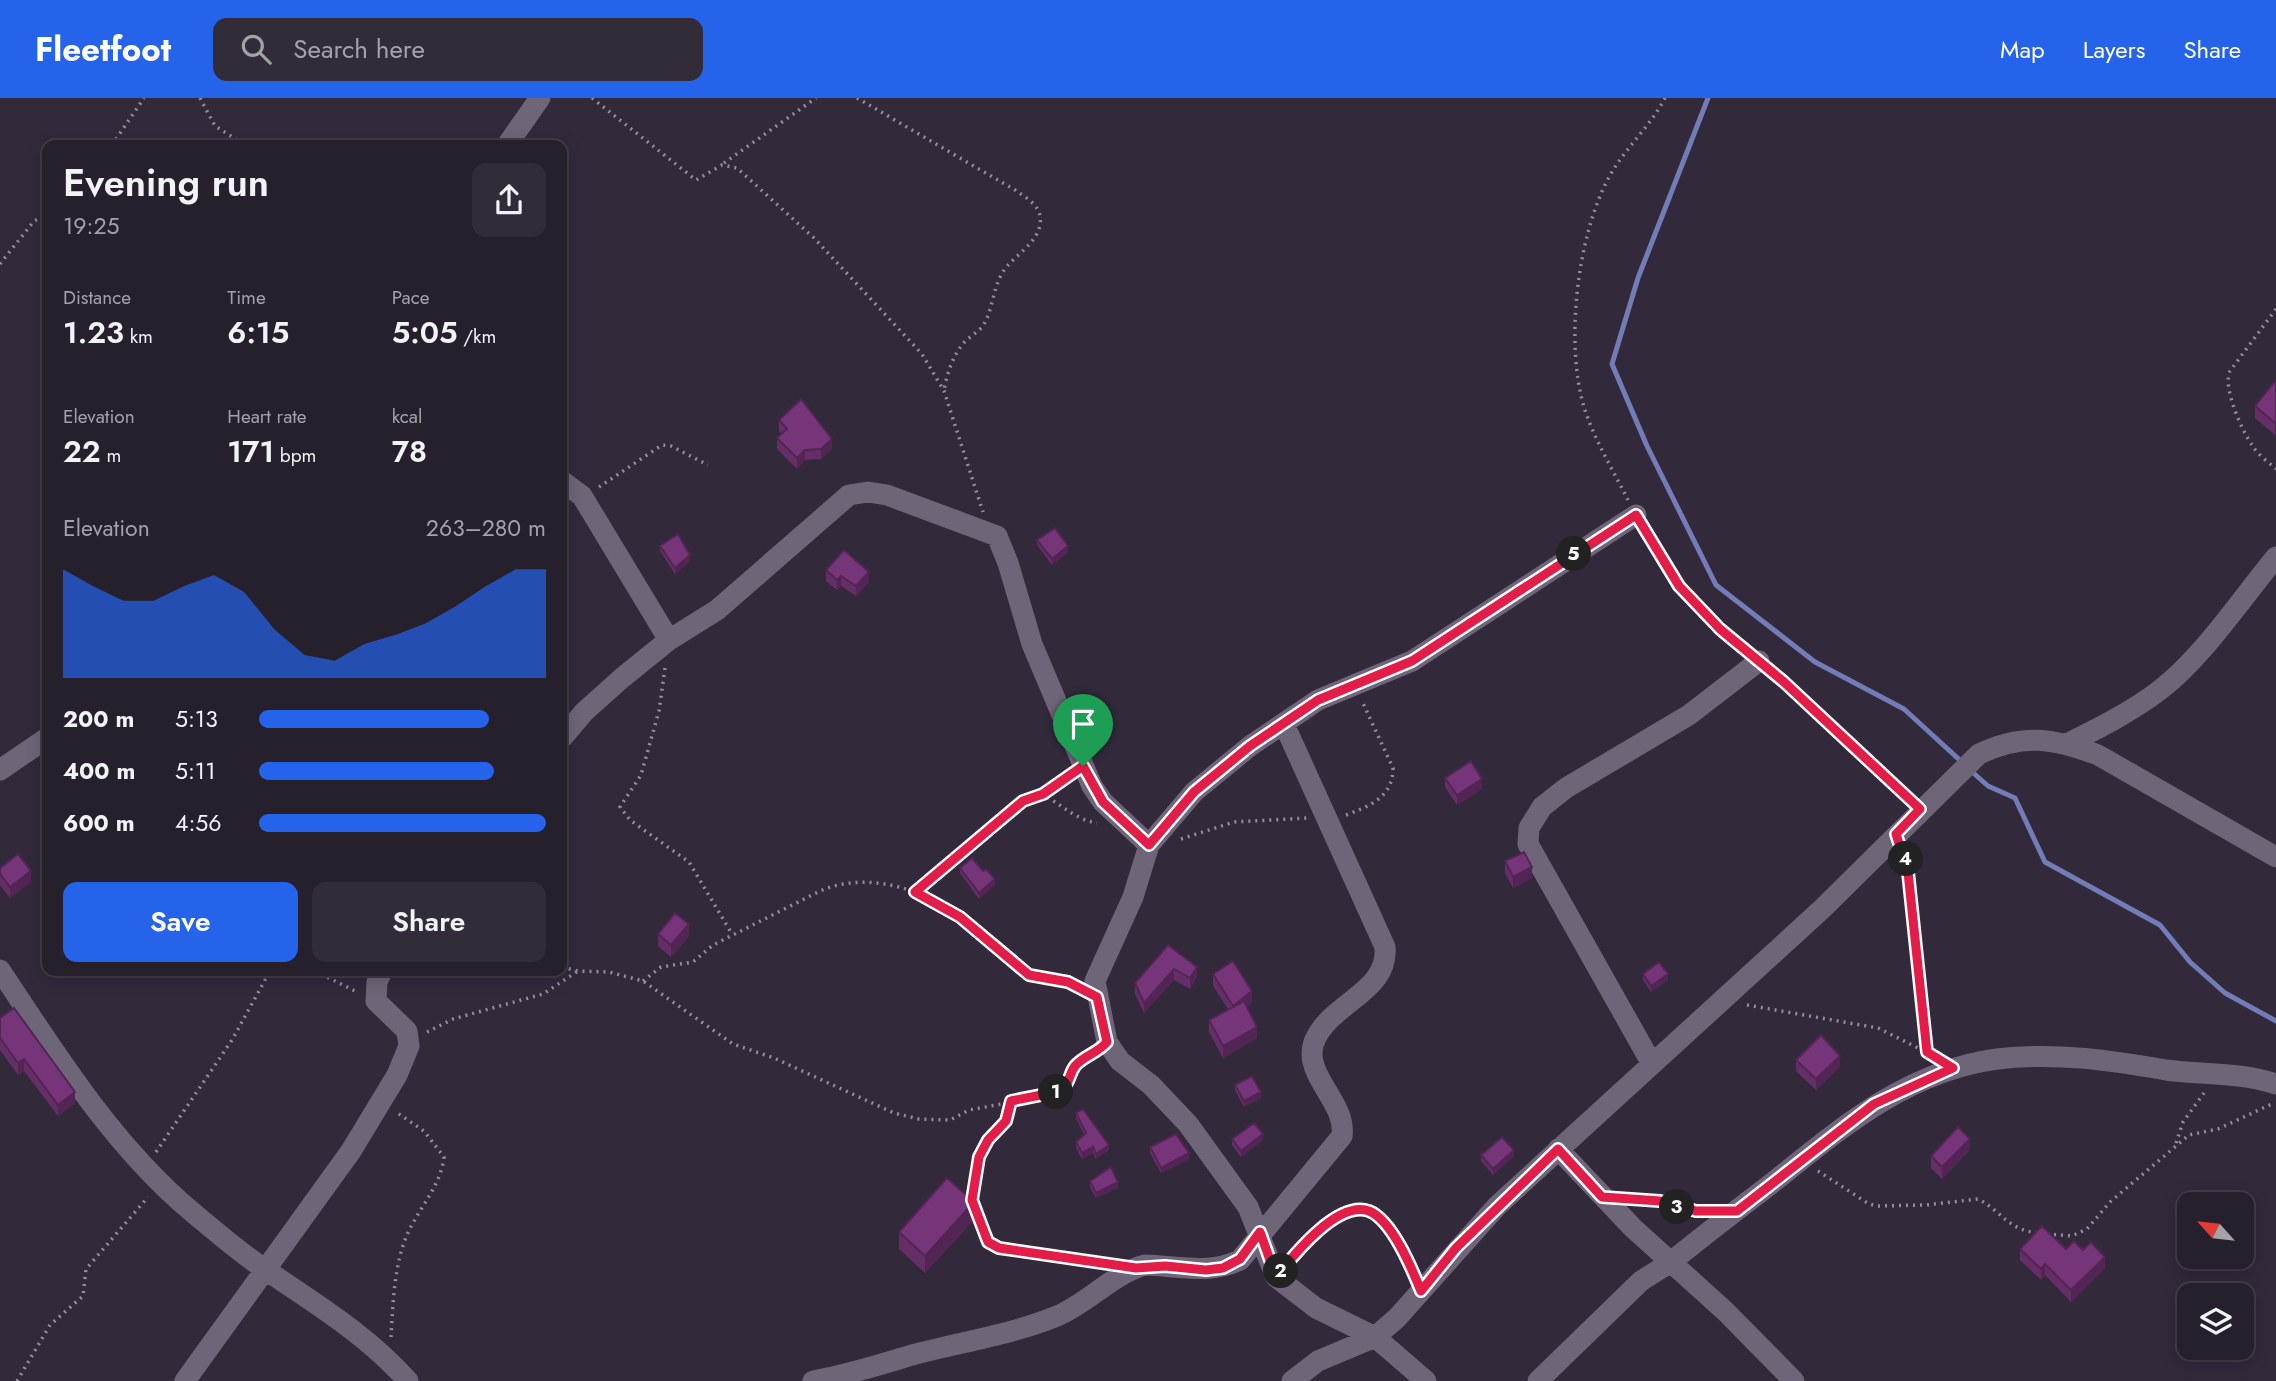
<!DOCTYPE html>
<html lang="en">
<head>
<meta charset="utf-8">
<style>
	body { margin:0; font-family:Jost,sans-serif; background:#322c38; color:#f1f3f6; height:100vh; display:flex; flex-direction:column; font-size:26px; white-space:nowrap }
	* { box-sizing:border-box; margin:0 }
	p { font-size:23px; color:#a4a2a9 }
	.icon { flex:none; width:38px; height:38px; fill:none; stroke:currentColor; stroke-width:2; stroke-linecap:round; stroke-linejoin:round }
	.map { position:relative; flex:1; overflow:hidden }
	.sheet { position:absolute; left:42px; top:42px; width:525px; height:836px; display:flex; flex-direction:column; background:#261f2c; border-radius:14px; box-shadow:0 4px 18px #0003,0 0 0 2px #423d48 }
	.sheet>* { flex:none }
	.needle { width:46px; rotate:297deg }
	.controls { position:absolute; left:2177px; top:1094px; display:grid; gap:14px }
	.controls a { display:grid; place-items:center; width:77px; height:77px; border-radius:14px; background:#261f2c; box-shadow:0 4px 18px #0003,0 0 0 2px #423d48; font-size:35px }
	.pin { position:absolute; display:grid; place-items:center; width:60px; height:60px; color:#fff; margin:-72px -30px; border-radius:50% 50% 50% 0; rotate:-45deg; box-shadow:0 0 7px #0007 }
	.pin .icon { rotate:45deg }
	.km { position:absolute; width:35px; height:35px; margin:-18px; border-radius:50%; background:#222; color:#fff; font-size:19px; line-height:35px; text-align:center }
	.round { display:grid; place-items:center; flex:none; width:74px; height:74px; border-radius:14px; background:#322c38 }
	.summary { display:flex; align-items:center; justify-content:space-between; height:119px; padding:0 21px }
	h1 { font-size:38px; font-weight:600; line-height:52px }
	.metrics { display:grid; grid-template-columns:repeat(3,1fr); gap:10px; height:119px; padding:7px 21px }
	.metrics div { display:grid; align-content:center }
	.metrics b { font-size:30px; font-weight:600 }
	.metrics small { font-size:19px; font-weight:400 }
	.metrics p { font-size:19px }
	.chart { height:196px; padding:14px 21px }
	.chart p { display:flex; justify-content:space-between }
	.chart svg { width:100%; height:126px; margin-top:7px; fill:#2563eb; opacity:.7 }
	.primary-button { display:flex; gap:14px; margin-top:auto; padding:14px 21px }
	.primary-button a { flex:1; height:80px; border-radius:14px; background:#2563eb; color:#fff; font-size:28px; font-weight:600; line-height:80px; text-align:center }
	.primary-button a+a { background:#322c38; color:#f1f3f6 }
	ul { padding:0 21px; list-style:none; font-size:23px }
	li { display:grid; grid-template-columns:112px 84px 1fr; align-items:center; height:52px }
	li i { height:18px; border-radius:9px; background:#2563eb }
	header { display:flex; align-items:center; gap:42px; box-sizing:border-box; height:98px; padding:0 35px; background:#2563eb; color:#fff }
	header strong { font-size:33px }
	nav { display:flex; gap:38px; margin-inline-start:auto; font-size:24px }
	.search { width:490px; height:63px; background:#322c38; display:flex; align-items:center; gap:18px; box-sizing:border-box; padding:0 24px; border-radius:14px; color:#a4a2a9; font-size:26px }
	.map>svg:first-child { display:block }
</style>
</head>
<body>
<header>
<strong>Fleetfoot</strong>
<div class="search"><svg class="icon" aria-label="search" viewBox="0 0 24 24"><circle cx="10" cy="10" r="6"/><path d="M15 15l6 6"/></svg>Search here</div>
<nav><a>Map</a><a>Layers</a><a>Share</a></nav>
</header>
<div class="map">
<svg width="2276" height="1283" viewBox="0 0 2276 1283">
	<rect width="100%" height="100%" fill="#32293b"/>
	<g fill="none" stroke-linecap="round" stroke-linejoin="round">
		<!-- stream -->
		<path stroke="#727cb6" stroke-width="5" d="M1708 0 1638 180 1612 266 1647 348 1716 487 1815 564 1904 611 1963 665
			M1970 672 1988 688 2015 700 2045 764 2160 827 2190 864 2225 895 2276 923"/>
		<!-- path -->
		<path stroke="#958e9c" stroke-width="3.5" stroke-dasharray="2 5" stroke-linecap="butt" d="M200 0 215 28 245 47
			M592 0 696 82 722 67 737 70 814 140 922 256 944 293 983 414
			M857 0 1015 92C1025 99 1038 106 1040 118 1044 143 1013 157 1003 174 992 191 993 214 982 229 976 236 967 240 962 247 952 260 947 276 944 292
			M112 47 144 0
			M724 65 816 0
			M0 166 34 123 47 117
			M2276 211 2230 273C2222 288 2242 333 2252 347 2257 356 2268 364 2276 371
			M599 389 662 347 671 348 708 367
			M1628 402C1613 372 1594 341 1584 309 1565 246 1577 138 1609 79 1625 50 1650 29 1665 0
			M1645 433C1671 480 1703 518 1745 552
			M665 570 659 613 641 677 620 709 630 722 689 764 732 836
			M1773 575 1908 700
			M1043 696 1068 680
			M1346 717C1370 708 1393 699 1393 670L1362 603
			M1181 741 1234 724 1307 720
			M1904 755 1923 890 1927 954
			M915 794 997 723 1035 696C1051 695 1070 721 1097 725
			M562 869 578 873 609 874 643 883 733 946 774 960 894 1015 919 1021 950 1022 969 1012 1050 997 1067 987 1077 966 1093 958
			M315 873 357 894
			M643 883 661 869 693 864 713 847 820 793C866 773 922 790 961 819 983 837 1002 859 1026 875 1042 884 1060 880 1077 888
			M1747 907 1878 930 1934 958
			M427 934 453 921 543 896 578 873
			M1011 1003C1009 1021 1000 1027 989 1040 972 1063 969 1094 978 1120 982 1134 986 1142 999 1150L1102 1166
			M2176 1045 2183 1024 2204 995
			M156 1054 232 942 270 873
			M1818 1073 1869 1106 1877 1108 1926 1107 1978 1101C2003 1114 2008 1133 2040 1135
			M1632 1100 1703 1113
			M2047 1136 2072 1138 2087 1131 2110 1104 2189 1037 2218 1031 2274 1005
			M1289 1163C1339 1102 1379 1090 1413 1173
			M391 1239C393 1206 394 1167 407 1137 418 1111 441 1088 444 1059L424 1033 396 1014
			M17 1283 50 1227 83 1198 86 1171 148 1099"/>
		<!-- street -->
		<path stroke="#6f6579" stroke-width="21" d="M507 47 540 0
			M562 383 582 398 669 542
			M562 640 584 614 622 580 669 542 717 512 849 397 868 394 887 397 997 438 1008 465 1032 546 1092 688 1103 704 1149 747 1133 799 1095 883 1107 944 1120 963 1151 987 1188 1026 1248 1109 1276 1179 1316 1210 1375 1239 1426 1283
			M2067 646C2099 630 2131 614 2160 592 2203 559 2241 501 2276 459
			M0 672 47 640
			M1149 747 1194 694 1250 648 1318 602 1412 563 1636 417
			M0 872C57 958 112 1046 191 1113 215 1133 240 1155 266 1172 317 1207 366 1236 408 1283
			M1652 966 1528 746 1529 730 1542 709 1566 690 1689 617 1759 563
			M1558 1051 1633 1130 1725 1213 1794 1283
			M185 1283 351 1053 397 977 409 948 407 933 376 903 377 884 382 873
			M813 1283C848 1277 879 1267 912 1257 960 1244 1011 1237 1057 1218 1088 1205 1114 1175 1145 1167 1179 1168 1209 1177 1240 1162L1342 1038C1347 1004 1302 977 1314 944 1330 904 1389 895 1385 849L1284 626
			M1292 1283 1318 1263 1375 1239 1397 1220 1497 1108 1822 811 1979 656C2023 635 2053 640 2098 657L2276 759
			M1538 1283 1641 1183 1671 1164C1705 1136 1741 1109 1776 1082 1843 1028 1908 973 1997 961 2054 954 2109 962 2166 972 2203 977 2240 974 2276 986"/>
	</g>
	<!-- wall -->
	<path fill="#652e67" d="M2276 282 2275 337 2255 320V308Z
		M779 322 832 351 821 361 805 362 797 371 777 351V340L781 336 779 333Z
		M1037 442 1068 454 1052 467 1037 447Z
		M660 448 690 463 675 476 660 453Z
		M826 472 869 484 856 498 841 488 837 492 826 483Z
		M1445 680 1482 691 1457 707 1445 689Z
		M1505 763 1532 780 1513 790 1505 775Z
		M0 770 31 784 10 800 0 787Z
		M960 770 983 773 995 787 979 801 960 775Z
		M658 836 689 838 671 859 658 848Z
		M1168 847 1197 879 1190 891 1174 882 1144 915 1135 896V885Z
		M1213 876 1252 905 1247 909 1257 940 1223 960 1209 934V922L1228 911 1213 888Z
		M1643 876 1668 882 1651 894 1643 882Z
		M0 920 75 1005 58 1018 24 973 18 977 0 952Z
		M1796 962 1840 969 1816 992 1796 973Z
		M1235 987 1261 1000 1244 1009 1235 992Z
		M1076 1015 1109 1052 1096 1061 1093 1055 1082 1061 1076 1050V1044L1084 1037 1076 1020Z
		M1232 1041 1263 1042 1241 1059 1232 1047Z
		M1150 1049 1189 1061 1161 1075 1150 1055Z
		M1970 1052 1942 1081 1931 1070V1058Z
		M1481 1057 1514 1058 1493 1077 1481 1063Z
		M1090 1083 1118 1090 1096 1100 1090 1089Z
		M974 1122 925 1175 899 1151V1134Z
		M2020 1151H2066L2083 1152 2105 1170 2071 1204 2045 1177 2041 1182 2020 1162Z"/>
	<!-- shaded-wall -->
	<path fill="#522554" d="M832 341V351L821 361V351Z
		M805 352V362L797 371V360Z
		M1068 448V454L1052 467V461Z
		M690 457V463L675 476V470Z
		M869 474V484L856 498V488Z
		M841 478V488L837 492V482Z
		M1482 681V691L1457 707V697Z
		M1532 769V780L1513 790V779Z
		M31 773V784L10 800V789Z
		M995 781V787L979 801V795Z
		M689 826V838L671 859V847Z
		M1197 869V879L1190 891V880Z
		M1174 871V882L1144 915V905Z
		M1668 876V882L1651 894V888Z
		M1252 893V905L1233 919V908Z
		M1257 929V940L1223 960V948Z
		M1840 958V969L1816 992V981Z
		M24 961V973L18 977V965Z
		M75 994V1005L58 1018V1007Z
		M1261 994V1000L1244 1009V1003Z
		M1263 1036V1042L1241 1059V1053Z
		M1970 1041V1052L1942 1081V1069Z
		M1109 1047V1052L1096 1061V1056Z
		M1093 1049V1055L1082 1061V1055Z
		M1514 1052V1058L1493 1077V1071Z
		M1189 1055V1061L1161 1075V1070Z
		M1118 1084V1090L1096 1100V1095Z
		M974 1104V1122L925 1175V1158Z
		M2105 1159V1170L2071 1204V1192Z
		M2045 1166V1177L2041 1182V1171Z"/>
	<!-- building -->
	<path fill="#753578" stroke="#522554" stroke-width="2" d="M2276 282V324L2275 325 2255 308Z
		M801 301 832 341 821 351 805 352 797 360 777 340 787 331 779 322Z
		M1055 430 1068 448 1052 461 1037 442Z
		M678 436 690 457 675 470 660 448Z
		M844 452 869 474 856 488 841 478 837 482 826 472Z
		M1471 663 1482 681 1457 697 1445 680Z
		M1524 754 1532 769 1513 779 1505 763Z
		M18 756 31 773 10 789 0 776V770Z
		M972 760 983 773 986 771 995 781 979 795 960 770Z
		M675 815 689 826 671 847 658 836Z
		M1168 847 1197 869 1190 880 1174 871 1144 905 1135 885Z
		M1233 863 1252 893 1233 908 1213 876Z
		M1659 864 1668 876 1651 888 1643 876Z
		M1244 903 1257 929 1223 948 1209 922Z
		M14 910 75 994 58 1007 24 961 18 965 0 940V920Z
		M1821 937 1840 958 1816 981 1796 962Z
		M1252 978 1261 994 1244 1003 1235 987Z
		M1083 1011 1109 1047 1096 1056 1093 1049 1082 1055 1076 1044 1086 1035 1076 1015Z
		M1254 1025 1263 1036 1241 1053 1232 1041Z
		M1958 1029 1970 1041 1942 1069 1931 1058Z
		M1176 1036 1189 1055 1161 1070 1150 1049Z
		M1502 1039 1514 1052 1493 1071 1481 1057Z
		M1111 1069 1118 1084 1096 1095 1090 1083Z
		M947 1080 974 1104 925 1158 899 1134Z
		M2042 1128 2066 1151 2074 1143 2083 1152 2091 1144 2105 1159 2071 1192 2045 1166 2041 1171 2020 1151Z"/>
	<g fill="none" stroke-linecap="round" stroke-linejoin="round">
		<!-- route casing -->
		<g stroke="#fff" stroke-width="14">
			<path id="route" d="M1636 417 1679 488 1720 531 1784 584 1920 711 1896 736 1908 774 1927 954 1953 970 1874 1006 1737 1113H1696L1660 1103 1602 1099 1558 1051 1456 1150 1421 1193C1412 1171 1392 1122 1369 1113 1337 1102 1293 1158 1276 1179L1260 1134 1240 1161 1223 1170 1206 1172 1165 1168 1136 1170 999 1150 988 1144 972 1102 979 1059 988 1042 1006 1023 1011 1003 1061 993C1070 985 1069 976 1075 968 1083 958 1098 955 1107 944L1097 899 1068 884 1029 877 960 819 915 794 1023 703 1043 696 1083 668 1103 704 1149 747 1194 694 1250 648 1318 602 1412 563Z"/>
		</g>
		<!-- route -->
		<use href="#route" stroke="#e11d48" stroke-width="9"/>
	</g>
</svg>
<div class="controls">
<a><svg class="needle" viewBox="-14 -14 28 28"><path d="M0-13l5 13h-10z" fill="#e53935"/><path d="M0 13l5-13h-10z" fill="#a4a2a9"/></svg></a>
<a><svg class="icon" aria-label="layers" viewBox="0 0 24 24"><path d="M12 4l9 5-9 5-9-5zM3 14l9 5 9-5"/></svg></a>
</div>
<div class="pin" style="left:1083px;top:668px;background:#1e9e55"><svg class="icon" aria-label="arrive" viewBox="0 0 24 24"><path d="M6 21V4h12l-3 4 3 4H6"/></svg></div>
<b class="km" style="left:1056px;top:994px">1</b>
<b class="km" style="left:1281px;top:1173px">2</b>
<b class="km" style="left:1677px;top:1109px">3</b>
<b class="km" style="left:1906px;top:761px">4</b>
<b class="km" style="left:1574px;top:456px">5</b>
<section class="sheet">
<div class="summary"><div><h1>Evening run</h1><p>19:25</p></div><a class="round"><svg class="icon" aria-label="share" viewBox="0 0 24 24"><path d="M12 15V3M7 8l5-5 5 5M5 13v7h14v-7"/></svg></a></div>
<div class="metrics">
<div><p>Distance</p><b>1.23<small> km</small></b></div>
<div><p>Time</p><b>6:15</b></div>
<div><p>Pace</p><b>5:05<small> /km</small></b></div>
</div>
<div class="metrics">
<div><p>Elevation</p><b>22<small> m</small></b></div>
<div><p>Heart rate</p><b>171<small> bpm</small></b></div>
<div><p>kcal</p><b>78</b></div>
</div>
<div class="chart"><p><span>Elevation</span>263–280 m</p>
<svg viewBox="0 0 160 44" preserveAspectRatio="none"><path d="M0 44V6L10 12L20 17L30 17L40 12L50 8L60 14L70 27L80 36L90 38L100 32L110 29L120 25L130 19L140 12L150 6L160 6V44z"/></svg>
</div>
<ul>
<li><b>200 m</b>5:13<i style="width:80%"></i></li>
<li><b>400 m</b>5:11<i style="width:82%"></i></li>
<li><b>600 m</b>4:56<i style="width:100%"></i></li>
</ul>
<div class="primary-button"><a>Save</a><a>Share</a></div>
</section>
</div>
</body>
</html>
